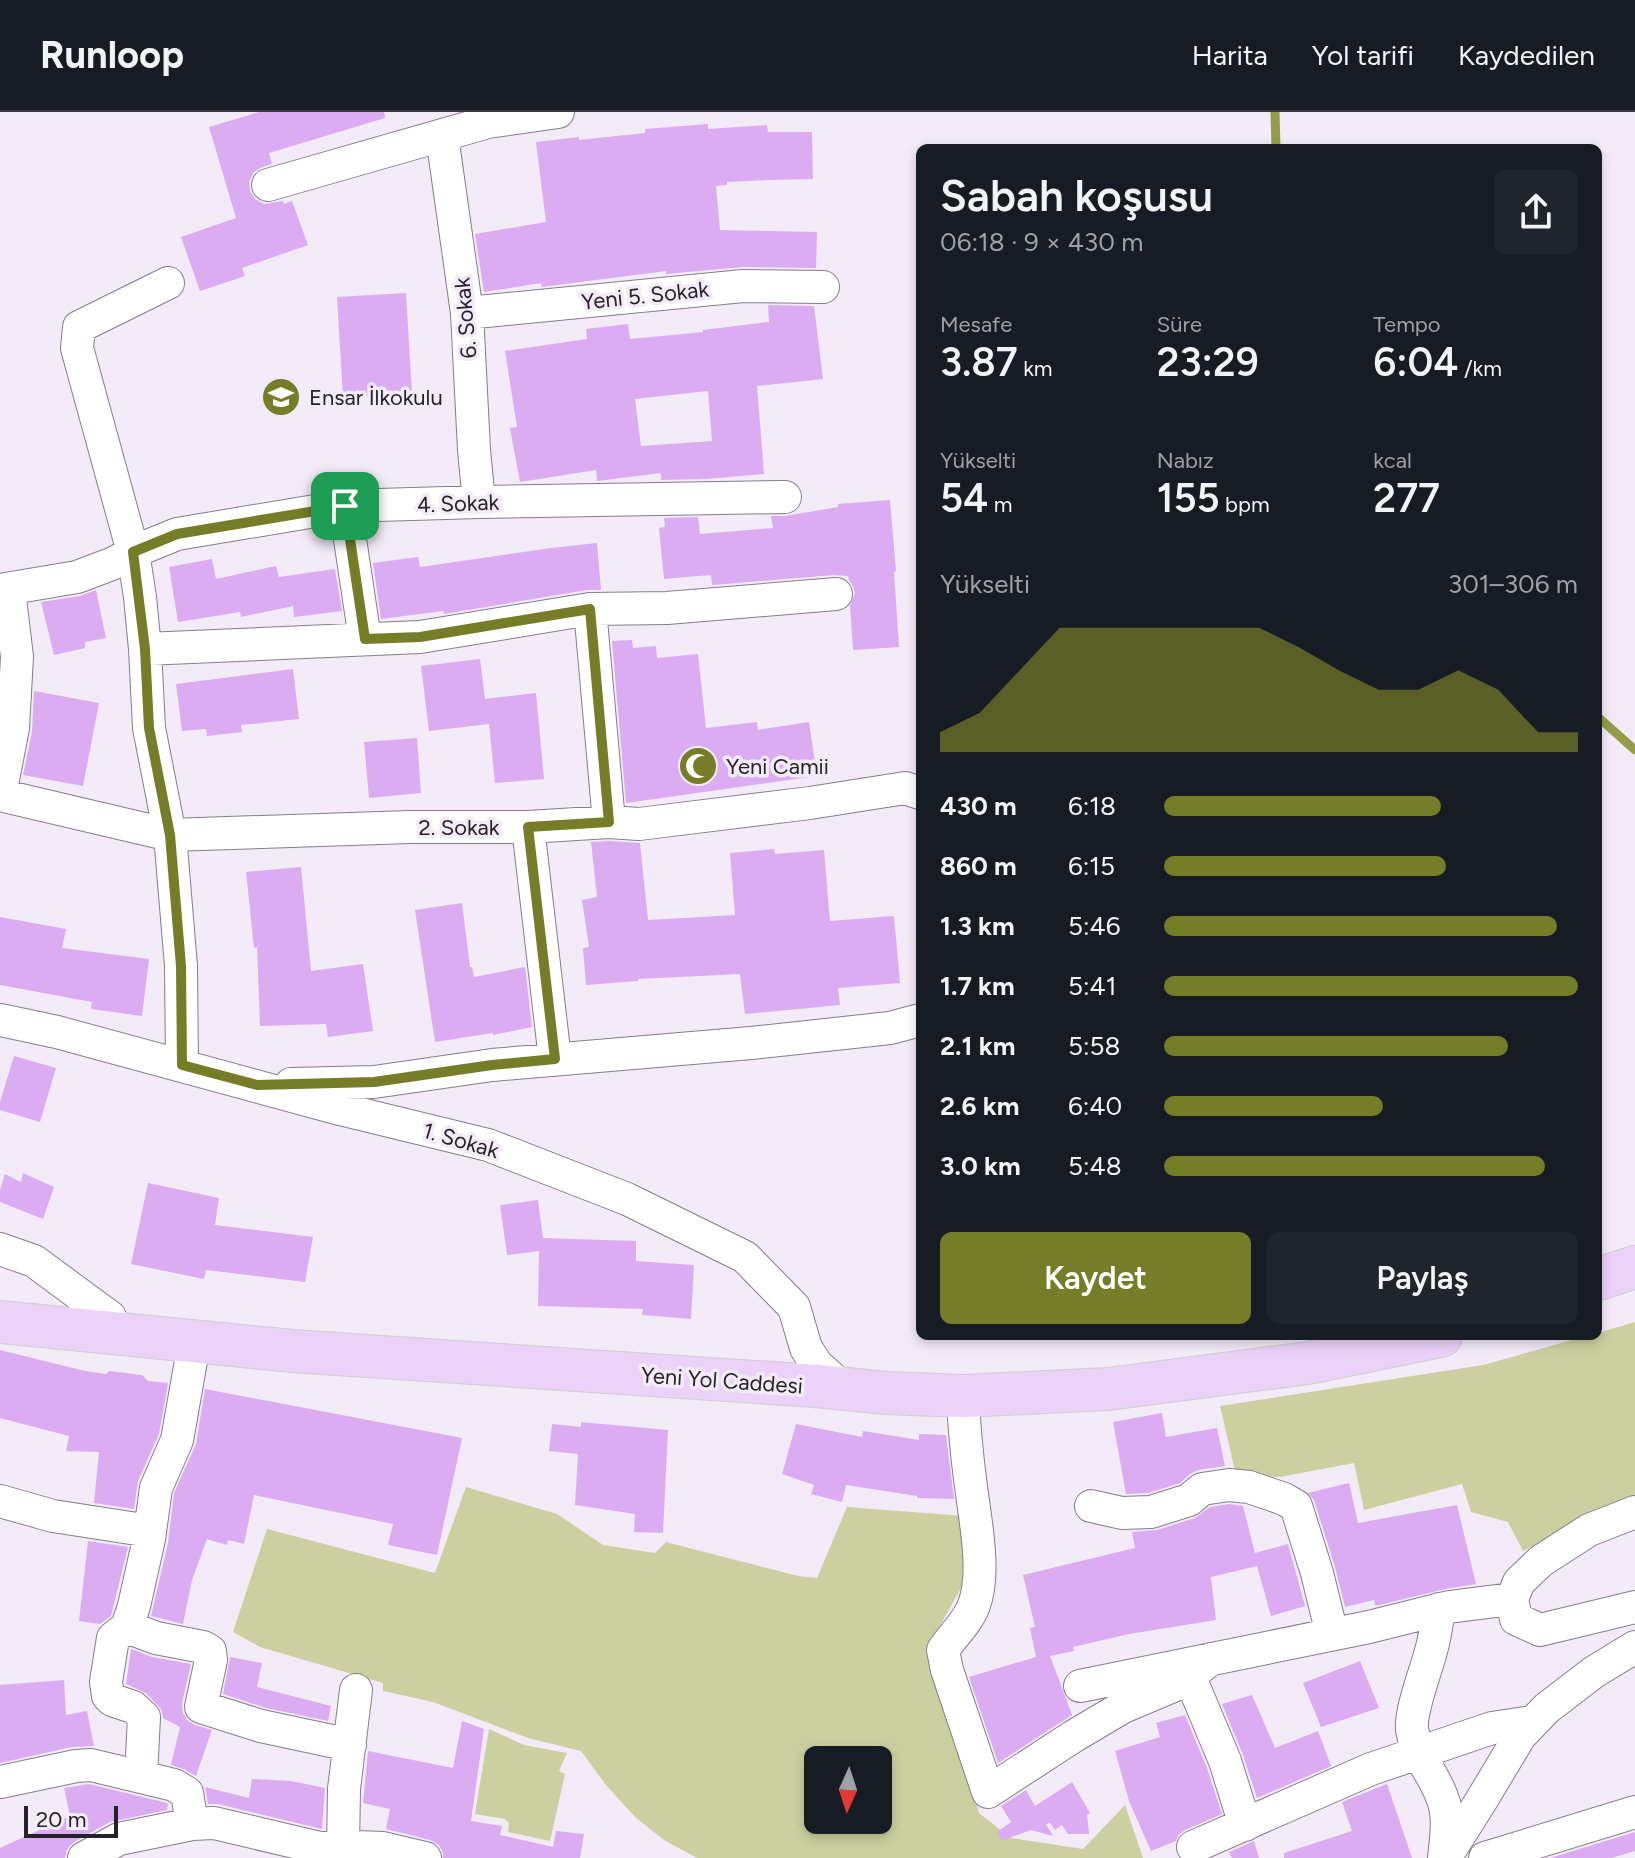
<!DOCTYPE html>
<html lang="tr">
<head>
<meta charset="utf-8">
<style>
	body { margin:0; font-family:Figtree,sans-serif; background:#20242c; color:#f1f3f6; height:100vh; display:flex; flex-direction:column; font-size:30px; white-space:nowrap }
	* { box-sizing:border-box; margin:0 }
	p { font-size:26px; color:#9ea1a6 }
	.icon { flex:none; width:44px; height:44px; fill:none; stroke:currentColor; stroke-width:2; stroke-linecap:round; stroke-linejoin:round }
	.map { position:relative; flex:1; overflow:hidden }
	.panel { position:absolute; left:916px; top:32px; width:686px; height:1196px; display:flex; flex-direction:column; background:#171b24; border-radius:12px; box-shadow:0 4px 12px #0003 }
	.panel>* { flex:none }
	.needle { width:52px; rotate:183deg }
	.fabs { position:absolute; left:804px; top:1634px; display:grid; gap:16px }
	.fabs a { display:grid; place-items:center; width:88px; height:88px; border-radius:12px; background:#171b24; box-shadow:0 4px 12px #0003; font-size:40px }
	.scale { position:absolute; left:24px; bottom:20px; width:94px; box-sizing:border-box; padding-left:8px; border:4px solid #262328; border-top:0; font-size:22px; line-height:28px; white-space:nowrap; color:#262328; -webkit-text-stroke:6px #f3ebf8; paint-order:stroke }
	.pin { position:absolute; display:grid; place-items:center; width:68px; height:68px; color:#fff; margin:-34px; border-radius:16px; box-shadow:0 4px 12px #0006 }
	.round { display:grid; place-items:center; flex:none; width:84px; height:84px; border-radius:12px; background:#20242c }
	.summary { display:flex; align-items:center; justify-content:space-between; height:136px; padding:0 24px }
	h1 { font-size:44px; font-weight:600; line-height:60px }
	.stats { display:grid; grid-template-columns:repeat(3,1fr); gap:12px; height:136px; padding:8px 24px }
	.stats div { display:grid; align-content:center }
	.stats b { font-size:40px; font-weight:600 }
	.stats small { font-size:22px; font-weight:400 }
	.stats p { font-size:22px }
	.chart { height:224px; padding:16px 24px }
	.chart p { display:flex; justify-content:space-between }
	.chart svg { width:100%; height:144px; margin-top:8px; fill:#767d28; opacity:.7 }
	.button { display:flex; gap:16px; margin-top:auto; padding:16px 24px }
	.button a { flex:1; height:92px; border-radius:12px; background:#767d28; color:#fff; font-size:32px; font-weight:600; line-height:92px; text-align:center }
	.button a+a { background:#20242c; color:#f1f3f6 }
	ul { padding:0 24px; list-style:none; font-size:26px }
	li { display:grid; grid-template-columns:128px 96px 1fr; align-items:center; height:60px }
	li i { height:20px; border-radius:10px; background:#767d28 }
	header { display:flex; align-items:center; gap:48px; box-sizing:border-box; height:112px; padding:0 40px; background:#171b24; border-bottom:2px solid #363941 }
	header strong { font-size:38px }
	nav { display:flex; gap:44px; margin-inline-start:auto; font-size:28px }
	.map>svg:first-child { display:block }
</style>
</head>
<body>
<header>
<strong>Runloop</strong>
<nav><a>Harita</a><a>Yol tarifi</a><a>Kaydedilen</a></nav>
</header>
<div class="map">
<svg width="1635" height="1746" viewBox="0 0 1635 1746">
	<rect width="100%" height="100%" fill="#f3ebf8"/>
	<!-- green -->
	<path fill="#cad09f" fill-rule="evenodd" d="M1635 1210V1384L1593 1403 1523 1439 1508 1410 1471 1400 1462 1372 1364 1398 1354 1351 1280 1365 1236 1363 1220 1294 1483 1253 1586 1224H1598V1221Z
		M466 1375 557 1402 603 1433 655 1441 666 1430 798 1464 817 1466 847 1395 964 1404 970 1460 936 1521 933 1543 979 1701 1011 1726 1083 1737 1125 1693 1143 1746H697L664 1728 635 1705 606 1673 581 1639 528 1626 433 1590 383 1579V1571L260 1535 233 1520 267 1417 435 1461ZM818 1648H878V1708H818Z
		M489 1617 524 1633 567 1641 559 1659 565 1662 550 1729 508 1720 509 1711 505 1707 475 1702Z"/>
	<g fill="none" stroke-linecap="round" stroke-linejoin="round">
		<!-- stream -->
		<path stroke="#939c48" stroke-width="9" d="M1275 0 1276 36
			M1598 605 1635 638"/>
	</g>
	<!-- building -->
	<path fill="#dbacf2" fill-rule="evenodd" d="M259 0H384L385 6 269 41 272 52 262 55 254 60 249 69 250 79 255 87 264 92 283 89 284 92 292 89 308 133 242 156 245 164 200 179 181 125 236 106 209 15Z
		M708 12V17L767 13 768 20H812L813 67 768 68 727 70V73L716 74 720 118 817 120 816 156 743 155 666 162V159L542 175 541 171 484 180 475 122 546 110 536 30 579 25V28L645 21V17Z
		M406 181 412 282 343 285 337 185Z
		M768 193 814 194 823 267 757 274 764 362 707 367 661 368V361L597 369 596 358 520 370 510 316 517 315 505 239 587 227 586 217 628 212 630 227 703 220V218L769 210ZM708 279 712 329 641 334 635 287Z
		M890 388 896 459 894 460 899 535 853 538 850 493 855 481 852 472 849 469 848 464 834 463 712 473 711 463 664 467 659 416 665 415 664 406 698 405 700 422 773 416 771 404H785L838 395V392Z
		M597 431 601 478H587L444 502 443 499 381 507 373 451 418 445 420 455 551 436Z
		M212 447 216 467 276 454 279 465 335 457 342 499 294 505 293 494 241 505 240 500 178 510 169 455Z
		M96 478 106 526 85 530V536L54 543 41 490 80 484Z
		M632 528 633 536 656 534 657 546 698 542 706 616 757 610 758 618 809 610 817 664 626 691 612 529Z
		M480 547 485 587 536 581 544 667 495 671 489 612 429 619 421 554Z
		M293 557 299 607 241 613 242 620 207 624 206 617 182 619 176 572Z
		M34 579 99 591 83 674 23 663 32 620Z
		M417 626 421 681 369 686 364 630Z
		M609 729 640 731 648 808 735 803 730 741 774 737 775 742 824 738 830 809 894 804 900 871 838 876 840 893 745 902 740 862 638 867V869L586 873 583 836 589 835 582 788 597 785 591 730Z
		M301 755 311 859 363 852 373 919 328 925 326 912 260 914 257 835 254 836 246 760Z
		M462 791 470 855H472L474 865 525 855 532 915 493 923V921L435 930 415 798Z
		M0 805 66 817 62 836 149 847 142 904 91 897 92 890 0 873Z
		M14 944 56 956 40 1010 0 998V990Z
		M23 1061 54 1075 43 1107 0 1090V1078L5 1062 21 1070Z
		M148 1071 219 1086 215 1113 313 1125 305 1170 206 1158 204 1167 131 1152Z
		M538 1088 543 1126 636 1129V1149L694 1153 691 1207 642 1203 643 1197 538 1194 539 1139 507 1143 500 1093Z
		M0 1238 85 1259 106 1262 109 1259 142 1263 148 1269 168 1271 159 1322 138 1369 134 1397 94 1391 99 1340 66 1339 69 1324 0 1306Z
		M205 1277 462 1326 437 1443 388 1433 393 1412 254 1383 244 1432 228 1428 227 1433 207 1427 192 1468 183 1512 151 1504 168 1431 174 1381 196 1332Z
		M1162 1301 1166 1325 1217 1316 1225 1354 1198 1358 1190 1362 1180 1371 1148 1381 1126 1382 1113 1310Z
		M581 1310 668 1318 663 1421 634 1420 635 1402 575 1393 578 1342 549 1339 552 1312 581 1315Z
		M796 1312 862 1325 863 1319 919 1328V1322L946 1323 954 1387 917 1386V1384L846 1373 842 1390 811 1382 814 1373 782 1362Z
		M1349 1371 1358 1411 1457 1393 1476 1472 1445 1477 1375 1494 1374 1488 1345 1495 1335 1455 1314 1388 1308 1381Z
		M1229 1392 1243 1394 1255 1441 1288 1432 1305 1494 1271 1504 1257 1454 1211 1465 1216 1508 1129 1522 1073 1535 1074 1539 1050 1544 1072 1603 998 1651 969 1565 1036 1545 1030 1516 1035 1515 1023 1463 1135 1436 1132 1420 1157 1418 1195 1406 1210 1395Z
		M88 1429 128 1435 111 1504 100 1512 79 1509Z
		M131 1537 152 1545 191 1552 182 1591 183 1601 187 1608 195 1613 212 1618 196 1664 184 1657 171 1653 180 1615 163 1606 161 1597 146 1581 126 1572Z
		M230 1545 262 1551 257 1575 331 1594 328 1609 266 1596 223 1582Z
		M1360 1549 1379 1596 1321 1615 1303 1571Z
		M64 1568 66 1603 87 1599 94 1634 72 1635 0 1651V1573Z
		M1252 1583 1275 1636 1318 1619 1331 1654 1257 1686 1243 1643 1222 1592Z
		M1185 1603 1207 1656 1222 1702 1185 1718 1178 1723 1176 1729 1151 1739 1129 1689 1115 1639 1160 1625 1156 1611Z
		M462 1609 484 1617 471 1709 502 1714 500 1723 553 1735 556 1719 584 1722 580 1746H443V1740L439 1733 430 1728 386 1717 390 1697 363 1691 368 1639 453 1656Z
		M252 1667 291 1669 325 1676 322 1717 218 1692H208L205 1675 249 1686Z
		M1072 1670 1090 1701 1087 1703 1089 1722H1068L1062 1713 1055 1718 1050 1711 1046 1712 1053 1724 1031 1718 1001 1729 997 1720 1011 1710 1001 1694 1026 1678 1035 1694Z
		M89 1672 167 1691 168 1692 167 1698 110 1710 74 1730 67 1737 65 1746H0V1736L70 1704 64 1676Z
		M1387 1672 1412 1746H1284V1741L1352 1719 1342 1690Z
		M1635 1720V1739L1611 1746H1550Z
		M1254 1729 1259 1746H1232L1229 1740Z"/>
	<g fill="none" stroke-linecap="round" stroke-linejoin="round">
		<!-- minor casing -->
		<g stroke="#857d89" stroke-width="34">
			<path id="minor" d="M442 24 467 201 474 338 479 390
				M268 73 488 10 558 0
				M168 171 79 215 77 236 133 440 140 485 145 537 149 616 170 723 181 854 182 953
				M467 201 743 174 823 175
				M345 394 365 527
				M0 478 77 465 114 451 133 440 177 422 345 394 479 390 785 385
				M590 497 609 710
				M145 537 420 525 590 497 667 496 836 482
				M0 683 170 723 410 715H528L609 710 639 712 810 691 905 676 920 681
				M0 683 13 616 17 545 9 478
				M528 715 555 947
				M0 908 57 920 340 997 488 1033 627 1087 745 1145 794 1195 806 1236 817 1253 844 1277
				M291 972 374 970 492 953 751 931 890 916 920 908
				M0 1137 34 1149 110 1205
				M963 1284C964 1319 968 1354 973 1389 977 1419 985 1463 974 1493 968 1510 953 1523 943 1538L947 1558 988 1680 1074 1624 1123 1595 1180 1571 1211 1547
				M0 1389 53 1404 150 1419
				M1091 1394 1122 1401 1151 1400 1189 1388 1202 1377 1229 1373 1249 1375 1284 1387 1296 1394 1317 1461 1332 1522
				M1635 1400 1589 1418 1541 1449 1519 1470 1512 1487 1516 1507 1540 1518 1635 1495
				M1439 1497C1437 1511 1435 1526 1431 1539 1426 1559 1410 1599 1412 1617 1416 1645 1433 1660 1442 1685 1450 1704 1446 1726 1444 1746
				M127 1515 156 1526 203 1535 210 1539 211 1548 201 1595 261 1614 350 1633
				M1189 1563 1225 1649 1245 1713
				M1080 1574 1369 1515 1449 1495 1512 1487
				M141 1665 144 1605 133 1595 112 1588 108 1584 106 1570 113 1526 127 1515 134 1494 149 1427 156 1376 177 1328 191 1249
				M0 1670 76 1654 91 1653 174 1673 187 1681 192 1712
				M1193 1735 1371 1657 1492 1616 1533 1610
				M343 1736 344 1677 356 1578
				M84 1746 119 1727 192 1712 214 1711 320 1736 357 1735 383 1736 425 1746
				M1445 1746 1481 1689 1520 1624 1547 1596 1594 1560 1635 1535
				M1485 1746 1635 1700"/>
		</g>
		<!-- major casing -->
		<g stroke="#cfcfd0" stroke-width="44">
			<path id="major" d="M1598 1167 1635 1155
				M0 1210 292 1239 816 1274 887 1281 963 1284 1108 1277 1308 1251 1441 1224"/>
		</g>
		<!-- minor -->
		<use href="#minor" stroke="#fff" stroke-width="32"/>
		<!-- major -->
		<use href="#major" stroke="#ecd1f8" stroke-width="42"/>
	</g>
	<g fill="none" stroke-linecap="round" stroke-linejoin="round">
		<!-- route casing -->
		<g stroke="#fff" stroke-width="16">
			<path id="route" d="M345 394 365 527 420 525 590 497 609 710 528 715 555 947 492 953 374 970 257 973 182 953 181 854 170 723 149 616 145 537 133 440 177 422Z"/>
		</g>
		<!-- route -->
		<use href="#route" stroke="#767d28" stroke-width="10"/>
	</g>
	<!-- icons -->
	<defs>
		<g id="school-disc" transform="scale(2)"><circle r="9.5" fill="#767d28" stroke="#f3ebf8"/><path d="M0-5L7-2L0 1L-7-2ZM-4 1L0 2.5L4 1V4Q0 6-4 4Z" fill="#fff"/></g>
		<g id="mosque-disc" transform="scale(2)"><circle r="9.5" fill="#767d28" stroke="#f3ebf8"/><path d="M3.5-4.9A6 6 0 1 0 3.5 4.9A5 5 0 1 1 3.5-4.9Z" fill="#fff"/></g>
	</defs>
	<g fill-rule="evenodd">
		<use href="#school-disc" x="281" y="285"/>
		<use href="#mosque-disc" x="698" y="654"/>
	</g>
	<g text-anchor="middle" stroke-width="7" stroke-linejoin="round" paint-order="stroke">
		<!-- street labels -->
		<g font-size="22" fill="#262328" stroke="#f3ebf8">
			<text transform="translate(645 183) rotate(-6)" y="8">Yeni 5. Sokak</text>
			<text transform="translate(465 206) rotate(-95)" y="8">6. Sokak</text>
			<text transform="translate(458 391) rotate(-2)" y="8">4. Sokak</text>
			<text x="459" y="723">2. Sokak</text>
			<text transform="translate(461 1028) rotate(16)" y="8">1. Sokak</text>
			<text transform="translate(722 1268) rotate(4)" y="8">Yeni Yol Caddesi</text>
		</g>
		<!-- poi labels -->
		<g font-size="22" fill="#262328" stroke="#f3ebf8" text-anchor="start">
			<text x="309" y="293">Ensar İlkokulu</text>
			<text x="726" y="662">Yeni Camii</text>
		</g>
	</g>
</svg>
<div class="fabs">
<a><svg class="needle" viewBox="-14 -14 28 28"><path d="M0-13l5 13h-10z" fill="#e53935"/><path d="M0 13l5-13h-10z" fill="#9ea1a6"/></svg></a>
</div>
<div class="scale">20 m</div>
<div class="pin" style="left:345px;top:394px;background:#1e9e55"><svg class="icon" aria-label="arrive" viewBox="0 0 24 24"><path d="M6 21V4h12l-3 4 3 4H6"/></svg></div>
<section class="panel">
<div class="summary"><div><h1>Sabah koşusu</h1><p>06:18 · 9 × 430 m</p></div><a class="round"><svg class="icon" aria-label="share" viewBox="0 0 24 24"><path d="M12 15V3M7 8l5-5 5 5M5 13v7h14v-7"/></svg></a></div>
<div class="stats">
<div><p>Mesafe</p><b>3.87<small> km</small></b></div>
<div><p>Süre</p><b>23:29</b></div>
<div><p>Tempo</p><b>6:04<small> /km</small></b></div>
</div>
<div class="stats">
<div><p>Yükselti</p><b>54<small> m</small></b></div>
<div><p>Nabız</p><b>155<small> bpm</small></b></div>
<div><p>kcal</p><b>277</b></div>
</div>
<div class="chart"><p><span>Yükselti</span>301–306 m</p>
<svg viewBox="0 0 160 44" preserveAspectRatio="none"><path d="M0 44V38L10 32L20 19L30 6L40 6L50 6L60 6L70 6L80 6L90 12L100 19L110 25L120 25L130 19L140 25L150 38L160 38V44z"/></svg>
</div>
<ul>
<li><b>430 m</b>6:18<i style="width:67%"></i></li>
<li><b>860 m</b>6:15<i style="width:68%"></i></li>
<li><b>1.3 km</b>5:46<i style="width:95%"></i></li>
<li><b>1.7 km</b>5:41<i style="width:100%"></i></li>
<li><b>2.1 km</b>5:58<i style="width:83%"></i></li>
<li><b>2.6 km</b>6:40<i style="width:53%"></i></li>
<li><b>3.0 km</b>5:48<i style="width:92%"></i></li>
</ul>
<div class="button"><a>Kaydet</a><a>Paylaş</a></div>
</section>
</div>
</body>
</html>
